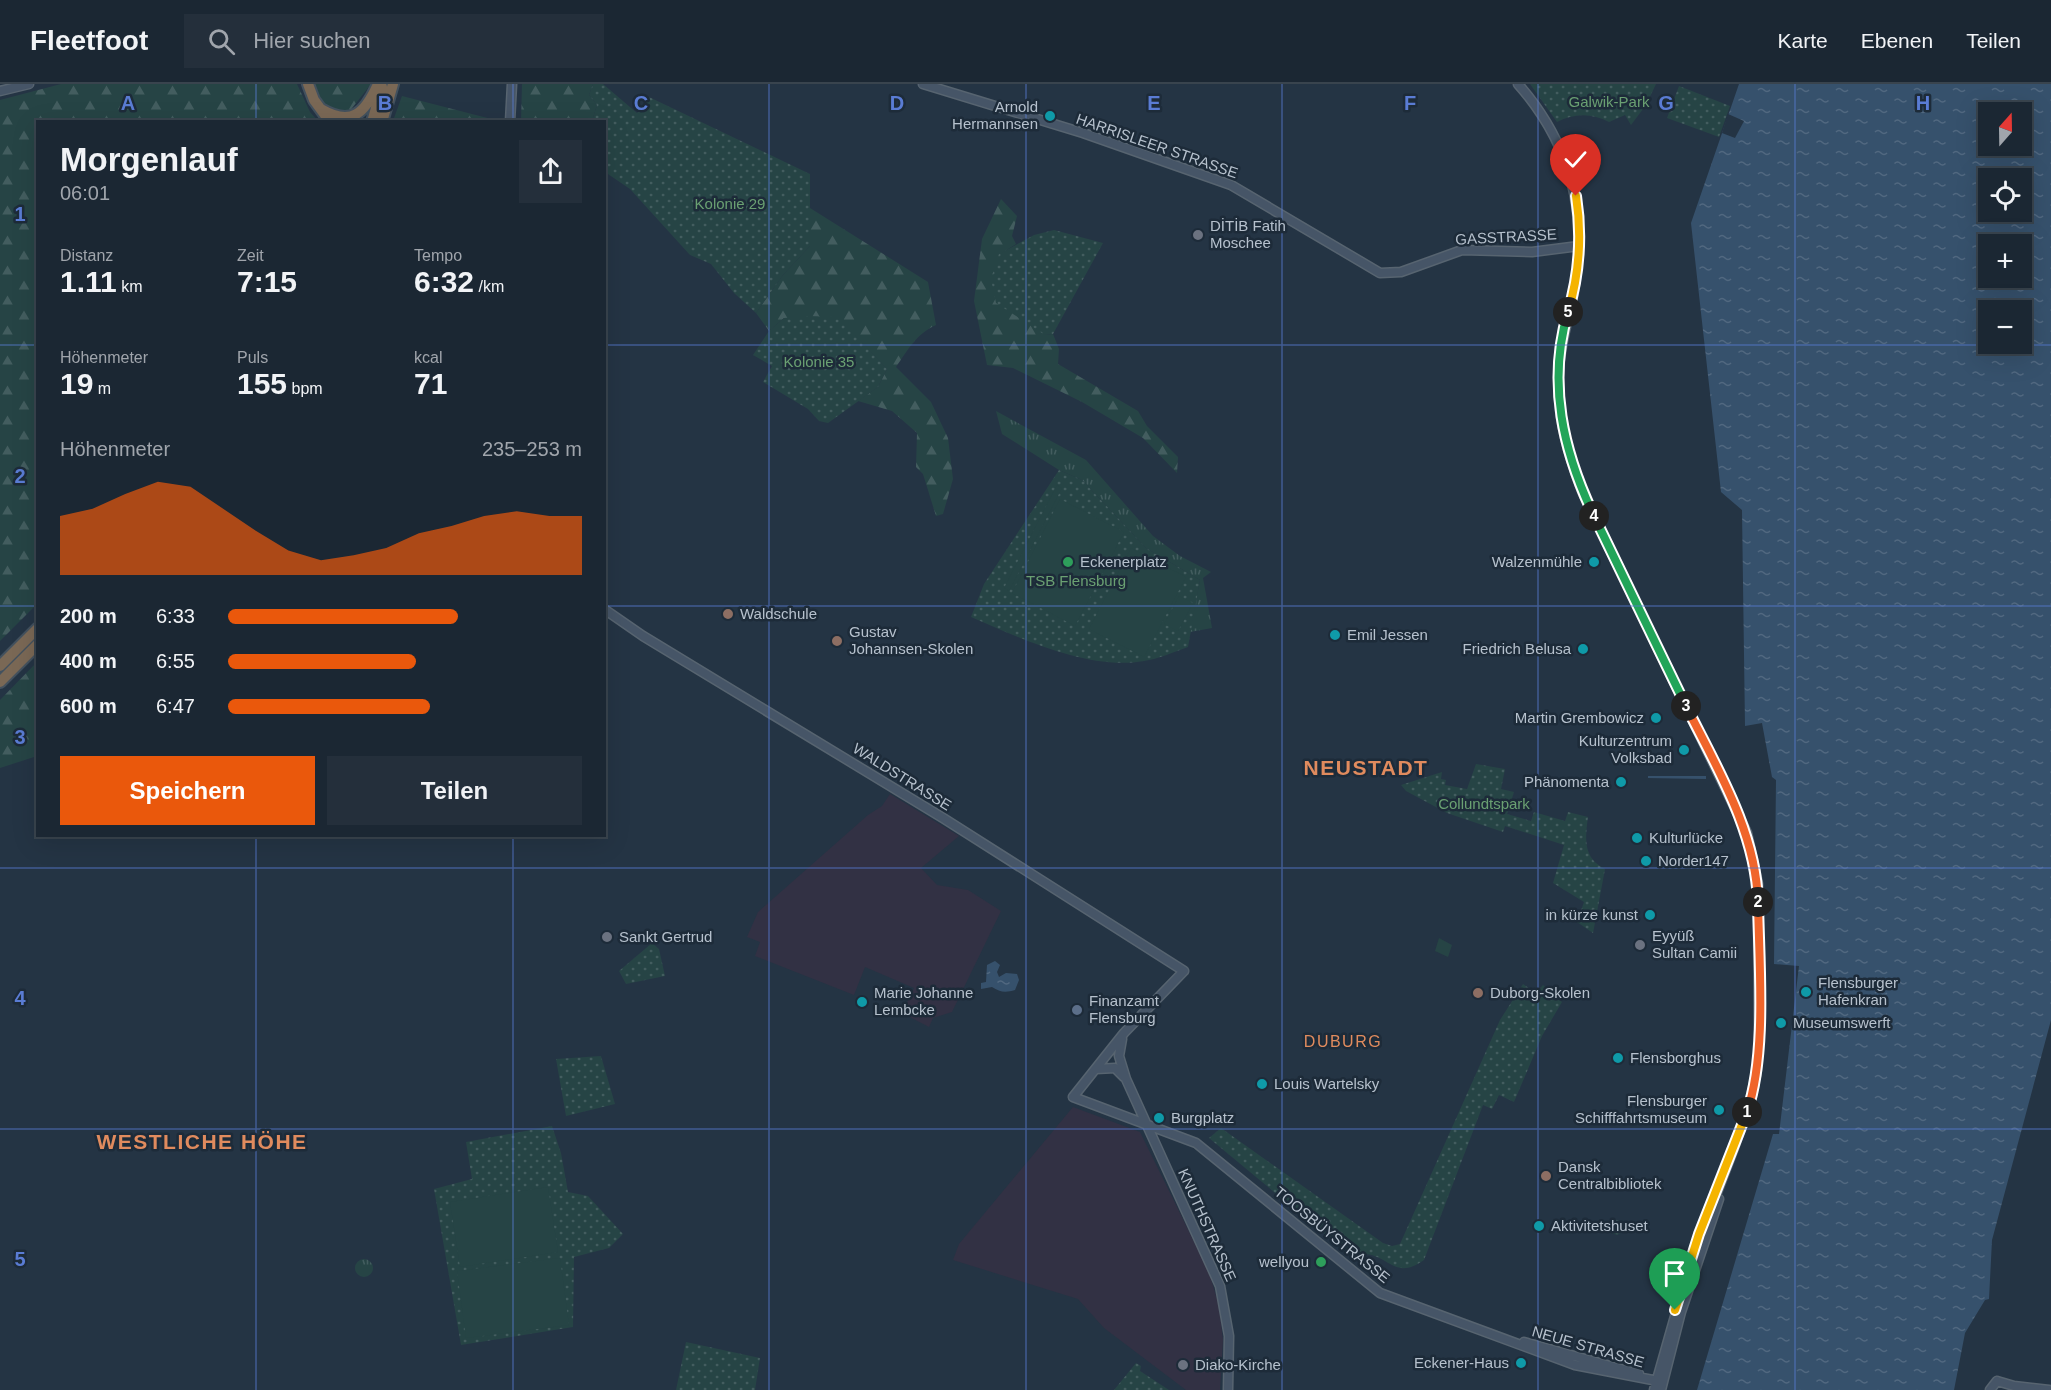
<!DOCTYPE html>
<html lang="de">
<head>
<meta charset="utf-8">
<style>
	body { margin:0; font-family:Helvetica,sans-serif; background:#242f3b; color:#f1f3f6; height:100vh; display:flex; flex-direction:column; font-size:22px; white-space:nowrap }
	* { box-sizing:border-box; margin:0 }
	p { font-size:20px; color:#a0a5ac }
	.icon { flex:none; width:33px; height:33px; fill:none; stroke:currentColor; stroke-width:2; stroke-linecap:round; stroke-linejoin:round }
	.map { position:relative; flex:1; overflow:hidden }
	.side { position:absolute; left:36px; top:36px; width:570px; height:717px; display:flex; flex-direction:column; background:#1b2733; border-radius:0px; box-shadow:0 6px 24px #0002,0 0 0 2px #39444e }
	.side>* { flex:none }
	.needle { width:39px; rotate:20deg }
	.fabs { position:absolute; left:1978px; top:18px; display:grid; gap:12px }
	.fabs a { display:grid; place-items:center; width:54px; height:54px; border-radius:0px; background:#1b2733; box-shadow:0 6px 24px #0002,0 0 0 2px #39444e; font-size:30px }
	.pin { position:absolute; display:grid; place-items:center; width:51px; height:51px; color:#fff; margin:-62px -26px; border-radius:50% 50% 50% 0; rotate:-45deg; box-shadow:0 0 6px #0007 }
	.pin .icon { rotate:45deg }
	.km { position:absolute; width:30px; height:30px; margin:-15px; border-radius:50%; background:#222; color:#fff; font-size:16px; line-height:30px; text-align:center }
	.round { display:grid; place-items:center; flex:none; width:63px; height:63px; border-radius:0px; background:#242f3b }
	.headline { display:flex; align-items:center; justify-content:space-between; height:102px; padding:0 24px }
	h1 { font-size:33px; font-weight:600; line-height:45px }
	.stats { display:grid; grid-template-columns:repeat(3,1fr); gap:9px; height:102px; padding:6px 24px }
	.stats div { display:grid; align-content:center }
	.stats b { font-size:30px; font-weight:600 }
	.stats small { font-size:16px; font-weight:400 }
	.stats p { font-size:16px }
	.chart { height:168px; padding:12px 24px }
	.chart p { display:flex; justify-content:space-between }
	.chart svg { width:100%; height:108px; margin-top:6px; fill:#ea580c; opacity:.7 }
	.cta { display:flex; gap:12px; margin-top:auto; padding:12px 24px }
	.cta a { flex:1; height:69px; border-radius:0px; background:#ea580c; color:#fff; font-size:24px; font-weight:600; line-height:69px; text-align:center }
	.cta a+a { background:#242f3b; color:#f1f3f6 }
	ul { padding:0 24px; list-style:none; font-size:20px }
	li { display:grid; grid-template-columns:96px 72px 1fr; align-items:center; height:45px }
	li i { height:15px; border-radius:8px; background:#ea580c }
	header { display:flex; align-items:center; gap:36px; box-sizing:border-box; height:84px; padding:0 30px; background:#1b2733; border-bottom:2px solid #39444e }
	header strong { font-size:28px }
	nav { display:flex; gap:33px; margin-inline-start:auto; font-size:21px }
	.search { width:420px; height:54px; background:#242f3b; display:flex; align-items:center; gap:15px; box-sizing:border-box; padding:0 21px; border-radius:0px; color:#a0a5ac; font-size:22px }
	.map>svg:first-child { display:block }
</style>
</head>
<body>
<header>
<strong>Fleetfoot</strong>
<div class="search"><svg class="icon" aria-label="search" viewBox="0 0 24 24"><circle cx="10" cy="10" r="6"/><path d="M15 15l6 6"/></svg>Hier suchen</div>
<nav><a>Karte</a><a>Ebenen</a><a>Teilen</a></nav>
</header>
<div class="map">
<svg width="2051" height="1306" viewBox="0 0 2051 1306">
	<defs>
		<pattern id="grass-tufts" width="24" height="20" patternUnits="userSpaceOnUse" patternTransform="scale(1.5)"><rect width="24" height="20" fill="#264445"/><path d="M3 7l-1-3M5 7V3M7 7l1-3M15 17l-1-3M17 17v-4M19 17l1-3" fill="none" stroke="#435d5f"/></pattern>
		<pattern id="forest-firs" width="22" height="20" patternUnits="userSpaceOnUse" patternTransform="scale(1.5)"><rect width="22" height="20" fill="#264445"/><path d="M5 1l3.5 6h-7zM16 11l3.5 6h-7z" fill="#435d5f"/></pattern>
		<pattern id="park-dots" width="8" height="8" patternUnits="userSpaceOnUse" patternTransform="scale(1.5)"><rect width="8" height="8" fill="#264445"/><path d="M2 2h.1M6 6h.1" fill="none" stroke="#435d5f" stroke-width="1.8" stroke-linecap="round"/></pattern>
		<pattern id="water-ripples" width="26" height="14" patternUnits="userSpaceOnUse" patternTransform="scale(1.5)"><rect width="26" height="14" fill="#36516c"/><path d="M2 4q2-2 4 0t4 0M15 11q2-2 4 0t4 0" fill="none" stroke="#516880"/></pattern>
	</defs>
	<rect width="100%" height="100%" fill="#243444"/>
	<!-- medical -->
	<path fill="#323144" d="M890 710 959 752 921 784 937 801 968 806 1001 827 952 928 933 934 929 943 902 929 914 904 865 883 854 911 755 872 760 858 747 853 758 828 868 731 882 722Z
		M1073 1023 1140 1048 1209 1188 1219 1222 1223 1256 1220 1306H1186L1104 1244 1078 1215 953 1176 959 1160Z"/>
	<!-- grass -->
	<path fill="url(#grass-tufts)" d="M996 327 1086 376 1153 452 1180 472 1211 488 1203 494 1212 544 1190 548 1200 496 1146 464 1082 396 1059 386 1002 350Z
		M355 1184a9 9 0 1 1 18 0a9 9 0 1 1-18 0Z"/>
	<!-- forest -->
	<path fill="url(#forest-firs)" d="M61 0H297L310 28 318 37 38 38 37 520 0 557V16Z
		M313 0H371L349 28C328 29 321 18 313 0Z
		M522 0H593L589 11 597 21 592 37 521 38Z
		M402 12 499 37H393Z
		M1001 115 1017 132 1012 152 1016 160 999 171 1045 251 1053 250 1059 265 1058 280 1138 327 1147 342 1178 373 1177 389 1143 354 1082 318 1013 284 987 281 974 217 982 155Z
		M810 124 928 198 936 241C916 250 908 266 896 283L931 318 948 354 953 395 943 430 936 432 923 390 916 383 917 349 892 327 858 317 878 303 887 285 839 234H784L769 247 756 229 783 191 810 162Z
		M37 578V672L0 684V616Z"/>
	<!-- park -->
	<path fill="url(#park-dots)" d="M593 0H603L637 29 649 13 810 90V162L783 191 756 229 734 209 711 180 690 171 630 105 605 88 604 38 592 37 597 21 589 11Z
		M1530 0H1656L1646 21 1631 41 1625 31 1609 38C1592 29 1574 29 1557 38Z
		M1679 2 1730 22 1719 53 1667 34Z
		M1054 146 1103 159 1053 250 1045 251 996 219 991 195 999 170 1034 151Z
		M809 232 839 233 887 285 878 303 828 339 819 337 808 325 763 298 772 282 753 271 769 247 784 234Z
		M1059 386 1082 396 1146 464 1200 496 1188 563C1174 568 1158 575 1144 577 1089 587 1020 554 971 533L984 500Z
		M1476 680 1505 685 1501 705 1514 708 1507 730 1531 737 1534 728 1565 737 1568 728 1588 733C1585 755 1583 774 1605 785L1593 849 1577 838 1584 818 1553 799 1564 761 1505 742 1503 748 1447 729 1406 707 1401 701 1442 688 1441 695 1446 696 1445 701 1467 705Z
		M652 859 659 865 665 892 626 900 619 887Z
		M1523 900 1536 909 1543 901 1562 918 1542 952 1514 1018 1499 1011 1492 1025 1483 1021 1424 1176C1395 1197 1389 1171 1364 1170L1357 1177 1209 1054 1221 1044 1383 1159 1392 1162 1400 1160 1500 936Z
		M601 972 615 1020 566 1032 556 975Z
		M552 1042 561 1069 568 1108 588 1112 623 1150 609 1164 574 1173 573 1243 461 1261 434 1105 472 1095 466 1058Z
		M1611 1134 1631 1141 1630 1144 1617 1151 1606 1147Z
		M686 1258 760 1274 755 1306H676Z
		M1136 1279 1141 1282 1140 1287 1169 1306H1114Z"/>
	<!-- pitch -->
	<path fill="#264445" d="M1057 401 1062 404 1009 507 1004 504Z
		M1060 415 1124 448 1075 542 1012 509Z
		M1131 464 1186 493 1144 573 1089 545Z
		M1179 512 1193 519 1178 547 1164 540Z
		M1439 854 1452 861 1448 873 1435 867Z
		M548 1103 558 1168 460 1183 450 1118Z
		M560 1174 569 1241 466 1254 457 1187Z"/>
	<!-- water -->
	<path fill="url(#water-ripples)" fill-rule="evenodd" d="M1739 0H2051V936L1992 1156 1989 1215 1985 1216 1965 1249 1954 1306H1697L1773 1050H1779L1799 882 1774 880 1776 696 1772 693 1762 639 1745 642 1742 426 1721 408 1691 139ZM1989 28H2022V62H1989ZM1989 94H2022V128H1989ZM1989 160H2022V194H1989ZM1989 226H2022V260H1989Z
		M1648 692H1706V695L1648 694Z
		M995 877 1000 881 997 888 999 893 1006 889 1017 890 1019 896 1015 906C1005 909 1000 908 992 903L981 905V899L986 898 987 881Z"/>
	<!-- pier -->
	<path fill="#243444" d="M1728 30 1744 37 1735 54 1722 49Z"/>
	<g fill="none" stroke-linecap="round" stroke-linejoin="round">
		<!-- secondary casing -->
		<g stroke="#576470" stroke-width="11">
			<path id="secondary" d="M923 0 1083 49 1231 101 1380 189 1401 188 1462 166 1532 168 1579 162
				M1518 0C1571 60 1588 128 1574 207 1569 234 1560 259 1559 287 1556 330 1567 367 1582 407L1747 749 1758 800 1759 962 1757 986 1751 1014 1734 1064 1691 1176 1654 1306
				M0 7 29 0
				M510 38 512 0
				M604 525 643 552 943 734 1184 887 1124 949 1073 1013 1196 1059 1380 1209 1575 1281 1663 1298
				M1122 955 1119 972 1126 995 1220 1202 1229 1252 1228 1306
				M1096 985 1115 984 1124 993
				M1524 1258 1639 1290
				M1997 1297 2014 1302 2049 1306
				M1661 1306 1681 1228 1719 1115
				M1990 1306 1997 1297"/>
		</g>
		<!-- highway casing -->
		<g stroke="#43515e" stroke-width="14">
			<path id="highway" d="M308 0 314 16 325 31
				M321 25C352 43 365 29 378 0
				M372 38 382 3
				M382 38 393 0
				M0 582 38 544
				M0 598 38 560"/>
		</g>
		<!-- secondary -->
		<use href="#secondary" stroke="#465567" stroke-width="8"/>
		<!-- highway -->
		<use href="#highway" stroke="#7a6855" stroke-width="10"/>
	</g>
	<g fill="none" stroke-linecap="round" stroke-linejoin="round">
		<!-- split-1 casing -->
		<g stroke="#fff" stroke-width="12">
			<path id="split-1" d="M1675 1226 1699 1150 1747 1028"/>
		</g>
		<!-- split-2 casing -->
		<g stroke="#fff" stroke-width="12">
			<path id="split-2" d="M1747 1028C1767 969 1759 881 1758 818"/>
		</g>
		<!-- split-3 casing -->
		<g stroke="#fff" stroke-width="12">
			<path id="split-3" d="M1686 622C1717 684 1756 748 1758 818"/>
		</g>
		<!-- split-4 casing -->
		<g stroke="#fff" stroke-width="12">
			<path id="split-4" d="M1594 432 1686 622"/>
		</g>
		<!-- split-5 casing -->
		<g stroke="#fff" stroke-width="12">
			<path id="split-5" d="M1568 228C1547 299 1563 367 1594 432"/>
		</g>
		<!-- split-6 casing -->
		<g stroke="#fff" stroke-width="12">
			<path id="split-6" d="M1568 228C1579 191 1582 150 1576 112"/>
		</g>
		<!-- split-1 -->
		<use href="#split-1" stroke="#f5b400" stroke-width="8"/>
		<!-- split-2 -->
		<use href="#split-2" stroke="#f0652b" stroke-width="8"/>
		<!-- split-3 -->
		<use href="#split-3" stroke="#f0652b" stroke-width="8"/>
		<!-- split-4 -->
		<use href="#split-4" stroke="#22a559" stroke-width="8"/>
		<!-- split-5 -->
		<use href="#split-5" stroke="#22a559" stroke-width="8"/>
		<!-- split-6 -->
		<use href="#split-6" stroke="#f5b400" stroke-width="8"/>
	</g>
	<!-- grid -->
	<path fill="none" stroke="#5a7cd4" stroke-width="1.5" stroke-opacity="0.55" d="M256 0V38M513 0V38M769 0V1306M1026 0V1306M1282 0V1306M1538 0V1306M1795 0V1306M0 261H38M604 261H2051M0 522H38M604 522H2051M256 752V1306M513 752V1306M0 784H2051M0 1045H2051"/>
	<!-- markers -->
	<g fill="#0f9aa8" stroke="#1d2b39" stroke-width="2">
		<circle cx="1050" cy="32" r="6"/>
		<circle cx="1594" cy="478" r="6"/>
		<circle cx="1335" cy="551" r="6"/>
		<circle cx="1583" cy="565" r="6"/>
		<circle cx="1656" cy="634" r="6"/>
		<circle cx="1684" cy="666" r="6"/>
		<circle cx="1621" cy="698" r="6"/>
		<circle cx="1637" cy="754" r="6"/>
		<circle cx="1646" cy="777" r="6"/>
		<circle cx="1650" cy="831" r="6"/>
		<circle cx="1806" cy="908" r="6"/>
		<circle cx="862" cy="918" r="6"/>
		<circle cx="1781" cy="939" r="6"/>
		<circle cx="1618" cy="974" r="6"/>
		<circle cx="1262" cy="1000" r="6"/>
		<circle cx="1719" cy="1026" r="6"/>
		<circle cx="1159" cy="1034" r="6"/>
		<circle cx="1539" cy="1142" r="6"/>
		<circle cx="1521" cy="1279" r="6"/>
	</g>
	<g fill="#6b7280" stroke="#1d2b39" stroke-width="2">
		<circle cx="1198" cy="151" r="6"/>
		<circle cx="607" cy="853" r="6"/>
		<circle cx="1640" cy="861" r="6"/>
		<circle cx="1183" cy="1281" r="6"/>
	</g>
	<g fill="#2e9e5b" stroke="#1d2b39" stroke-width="2">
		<circle cx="1068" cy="478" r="6"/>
		<circle cx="1321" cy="1178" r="6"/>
	</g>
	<g fill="#8d6e63" stroke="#1d2b39" stroke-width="2">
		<circle cx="728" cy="530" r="6"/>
		<circle cx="837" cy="557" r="6"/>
		<circle cx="1478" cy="909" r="6"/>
		<circle cx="1546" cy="1092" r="6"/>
	</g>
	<circle fill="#5c6f8a" stroke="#1d2b39" stroke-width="2" cx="1077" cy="926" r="6"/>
	<g text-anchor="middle" stroke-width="5" stroke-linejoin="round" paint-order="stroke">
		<!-- park labels -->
		<g font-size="15" fill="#6aa072" stroke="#1d2b39">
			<text x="1609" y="23">Galwik-Park</text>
			<text x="730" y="125">Kolonie 29</text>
			<text x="819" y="283">Kolonie 35</text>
			<text x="1076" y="502">TSB Flensburg</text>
			<text x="1484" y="725">Collundtspark</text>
		</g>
		<!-- poi labels -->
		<g font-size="15" fill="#b6c1cd" stroke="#1d2b39" text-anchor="start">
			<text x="1038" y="28" text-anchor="end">Arnold<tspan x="1038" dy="17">Hermannsen</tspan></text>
			<text x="1210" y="147">DİTİB Fatih<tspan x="1210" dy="17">Moschee</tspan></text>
			<text x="1080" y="483">Eckenerplatz</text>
			<text x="1582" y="483" text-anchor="end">Walzenmühle</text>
			<text x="740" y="535">Waldschule</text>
			<text x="849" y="553">Gustav<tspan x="849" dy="17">Johannsen-Skolen</tspan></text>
			<text x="1347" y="556">Emil Jessen</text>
			<text x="1571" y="570" text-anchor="end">Friedrich Belusa</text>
			<text x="1644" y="639" text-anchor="end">Martin Grembowicz</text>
			<text x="1672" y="662" text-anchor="end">Kulturzentrum<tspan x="1672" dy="17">Volksbad</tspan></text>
			<text x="1609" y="703" text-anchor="end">Phänomenta</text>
			<text x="1649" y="759">Kulturlücke</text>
			<text x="1658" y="782">Norder147</text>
			<text x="1638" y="836" text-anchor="end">in kürze kunst</text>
			<text x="1652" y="857">Eyyüß<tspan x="1652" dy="17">Sultan Camii</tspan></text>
			<text x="619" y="858">Sankt Gertrud</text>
			<text x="1818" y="904">Flensburger<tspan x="1818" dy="17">Hafenkran</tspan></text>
			<text x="874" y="914">Marie Johanne<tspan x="874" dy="17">Lembcke</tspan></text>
			<text x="1490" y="914">Duborg-Skolen</text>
			<text x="1089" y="922">Finanzamt<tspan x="1089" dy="17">Flensburg</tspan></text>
			<text x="1793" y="944">Museumswerft</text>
			<text x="1630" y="979">Flensborghus</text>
			<text x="1274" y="1005">Louis Wartelsky</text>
			<text x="1707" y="1022" text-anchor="end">Flensburger<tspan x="1707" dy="17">Schifffahrtsmuseum</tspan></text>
			<text x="1171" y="1039">Burgplatz</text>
			<text x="1558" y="1088">Dansk<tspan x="1558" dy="17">Centralbibliotek</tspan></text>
			<text x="1551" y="1147">Aktivitetshuset</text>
			<text x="1309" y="1183" text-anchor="end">wellyou</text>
			<text x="1509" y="1284" text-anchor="end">Eckener-Haus</text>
			<text x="1195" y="1286">Diako-Kirche</text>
		</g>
		<!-- street labels -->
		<g font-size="15" fill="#b6c1cd" stroke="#1d2b39">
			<text transform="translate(1157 62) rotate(19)" y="5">HARRISLEER STRASSE</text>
			<text transform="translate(1506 153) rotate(-3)" y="5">GASSTRASSE</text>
			<text transform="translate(902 693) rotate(32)" y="5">WALDSTRASSE</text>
			<text transform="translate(1207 1141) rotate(66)" y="5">KNUTHSTRASSE</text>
			<text transform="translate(1332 1151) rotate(39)" y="5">TOOSBÜYSTRASSE</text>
			<text transform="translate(1588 1263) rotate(16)" y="5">NEUE STRASSE</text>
		</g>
		<!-- neighbourhood labels -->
		<g font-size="16" letter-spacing="1.5" fill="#e08b5e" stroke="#1d2b39">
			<text x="1343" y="963">DUBURG</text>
		</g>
		<!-- district labels -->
		<g font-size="21" font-weight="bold" letter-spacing="1.5" fill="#e08b5e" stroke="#1d2b39">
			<text x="1366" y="691">NEUSTADT</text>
			<text x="202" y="1065">WESTLICHE HÖHE</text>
		</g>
	</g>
	<g font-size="20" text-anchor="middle" font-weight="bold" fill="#5a7cd4" stroke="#1d2b39" stroke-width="5" stroke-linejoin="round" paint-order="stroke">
		<text x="128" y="26">A</text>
		<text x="385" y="26">B</text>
		<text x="641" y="26">C</text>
		<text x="897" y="26">D</text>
		<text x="1154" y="26">E</text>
		<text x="1410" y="26">F</text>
		<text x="1666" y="26">G</text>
		<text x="1923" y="26">H</text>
		<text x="20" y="137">1</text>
		<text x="20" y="399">2</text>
		<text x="20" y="660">3</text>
		<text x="20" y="921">4</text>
		<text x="20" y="1182">5</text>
	</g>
</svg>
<div class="fabs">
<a><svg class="needle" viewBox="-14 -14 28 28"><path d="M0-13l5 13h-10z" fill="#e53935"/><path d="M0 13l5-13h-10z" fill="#a0a5ac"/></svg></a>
<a><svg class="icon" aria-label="locate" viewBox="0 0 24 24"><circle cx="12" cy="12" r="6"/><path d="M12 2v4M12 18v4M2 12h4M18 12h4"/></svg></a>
<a>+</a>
<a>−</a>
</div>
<div class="pin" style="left:1675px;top:1226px;background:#1e9e55"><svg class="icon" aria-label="arrive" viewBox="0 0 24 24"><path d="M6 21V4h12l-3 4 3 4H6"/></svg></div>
<div class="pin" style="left:1576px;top:112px;background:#d93025"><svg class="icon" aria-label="check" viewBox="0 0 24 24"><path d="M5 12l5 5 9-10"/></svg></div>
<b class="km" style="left:1747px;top:1028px">1</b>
<b class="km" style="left:1758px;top:818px">2</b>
<b class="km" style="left:1686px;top:622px">3</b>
<b class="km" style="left:1594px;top:432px">4</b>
<b class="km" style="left:1568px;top:228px">5</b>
<section class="side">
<div class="headline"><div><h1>Morgenlauf</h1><p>06:01</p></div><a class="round"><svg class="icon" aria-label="share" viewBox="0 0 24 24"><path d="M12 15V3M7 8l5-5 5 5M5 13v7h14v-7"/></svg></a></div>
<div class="stats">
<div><p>Distanz</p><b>1.11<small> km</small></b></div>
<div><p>Zeit</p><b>7:15</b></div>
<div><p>Tempo</p><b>6:32<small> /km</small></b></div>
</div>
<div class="stats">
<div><p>Höhenmeter</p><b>19<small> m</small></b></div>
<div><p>Puls</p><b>155<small> bpm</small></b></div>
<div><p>kcal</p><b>71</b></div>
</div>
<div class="chart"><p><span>Höhenmeter</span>235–253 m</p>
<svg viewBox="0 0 160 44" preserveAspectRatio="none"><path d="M0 44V20L10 17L20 11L30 6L40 8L50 17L60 26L70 34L80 38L90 36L100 33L110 27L120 24L130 20L140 18L150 20L160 20V44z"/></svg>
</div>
<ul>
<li><b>200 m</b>6:33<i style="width:65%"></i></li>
<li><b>400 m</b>6:55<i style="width:53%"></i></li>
<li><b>600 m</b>6:47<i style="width:57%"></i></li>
</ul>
<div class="cta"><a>Speichern</a><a>Teilen</a></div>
</section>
</div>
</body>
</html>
